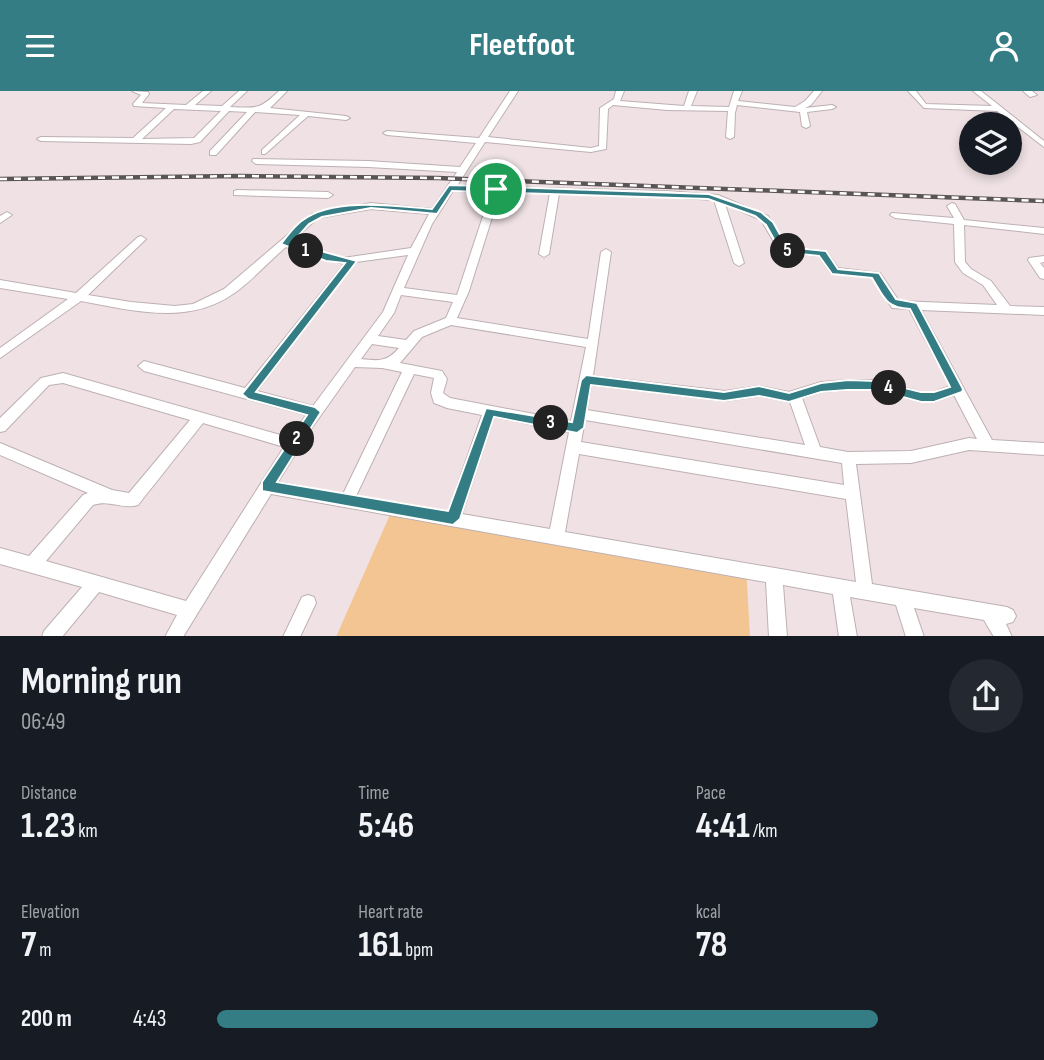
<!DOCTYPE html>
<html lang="en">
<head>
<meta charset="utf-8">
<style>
	body { margin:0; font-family:"Sofia Sans Condensed",sans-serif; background:#242831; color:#f1f3f6; height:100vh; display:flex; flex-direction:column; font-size:26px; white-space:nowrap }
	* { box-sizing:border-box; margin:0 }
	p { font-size:23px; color:#9ea1a6 }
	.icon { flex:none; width:38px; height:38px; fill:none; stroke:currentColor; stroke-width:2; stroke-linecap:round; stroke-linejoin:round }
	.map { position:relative; height:545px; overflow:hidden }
	.panel { display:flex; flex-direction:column; background:#171b24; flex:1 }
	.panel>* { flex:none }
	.controls { position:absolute; left:959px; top:21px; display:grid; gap:14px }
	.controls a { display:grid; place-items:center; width:63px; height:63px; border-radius:50%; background:#171b24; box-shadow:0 4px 10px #0003; font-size:35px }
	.pin { position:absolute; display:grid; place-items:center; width:60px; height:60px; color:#fff; margin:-30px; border:4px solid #fff; border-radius:50%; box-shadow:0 2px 7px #0007 }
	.km { position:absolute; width:35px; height:35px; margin:-18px; border-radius:50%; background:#222; color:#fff; font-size:19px; line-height:35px; text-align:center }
	.round { display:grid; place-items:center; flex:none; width:74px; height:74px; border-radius:37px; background:#242831 }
	.head { display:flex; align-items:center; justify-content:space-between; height:119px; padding:0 21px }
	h1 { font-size:38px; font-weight:700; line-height:52px }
	.figures { display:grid; grid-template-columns:repeat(3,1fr); gap:10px; height:119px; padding:7px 21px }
	.figures div { display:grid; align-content:center }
	.figures b { font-size:35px; font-weight:700 }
	.figures small { font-size:19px; font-weight:400 }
	.figures p { font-size:19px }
	ul { padding:0 21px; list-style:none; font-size:23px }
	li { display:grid; grid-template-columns:112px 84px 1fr; align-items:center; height:52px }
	li i { height:18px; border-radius:9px; background:#347d84 }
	header { display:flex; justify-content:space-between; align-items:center; height:91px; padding:0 21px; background:#347d84; color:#fff; font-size:32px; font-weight:700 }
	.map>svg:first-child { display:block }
</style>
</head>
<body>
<header><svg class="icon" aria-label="menu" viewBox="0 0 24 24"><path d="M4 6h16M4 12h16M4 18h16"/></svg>Fleetfoot<svg class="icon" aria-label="person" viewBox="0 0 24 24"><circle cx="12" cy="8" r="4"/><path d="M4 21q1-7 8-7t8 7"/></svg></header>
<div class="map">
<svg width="1044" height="546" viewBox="0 0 1044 546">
	<rect width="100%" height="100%" fill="#f0e2e4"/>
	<!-- green -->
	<path fill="#f2c592" d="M396 410 746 474 750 545 336 546Z"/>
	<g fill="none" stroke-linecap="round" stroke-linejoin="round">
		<!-- minor casing -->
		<g stroke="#bdb0b3" stroke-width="2">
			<path id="minor" d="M132 0 148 1 149 3 142 12 186 14 203 0H211L195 14 222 15 239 0H247L230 16C257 17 259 19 279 0H287L270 17 346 25 350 27 346 29 308 25 265 63H262V59L300 24 255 21 216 64H210V60L247 21 229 20 200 51 191 53 41 50 37 48 41 46 133 47 166 17 134 15 133 13 141 4ZM174 18 221 20 194 47 142 48Z
				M510 0H518L488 46 591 57 599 55 600 17 614 8 616 0H624L620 10 684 15 689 0H697L691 15 729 16 734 0H742L738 10 795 16 805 10 814 0H822L811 14 805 17 832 14 836 16 832 18 807 21 810 35 806 37 802 35 800 21 737 14 735 22 734 46 730 48 726 46 728 20 667 19 613 14 608 18 606 58 591 61 485 51 457 95 666 100 718 104 768 125 787 156 826 160 838 177 880 182 899 210 997 214 983 194 963 182 955 171 954 133 895 127 890 124 892 122 954 127 947 115 952 112 955 113 964 129 1044 137V143L964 134 965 171 971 178 991 190 1010 215 1044 216V224L921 219 992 349 1044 352V364L969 359 911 372 856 373 872 493 1007 516 1013 519 1016 525 1013 531 1006 533 1012 546H994L984 529 914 517 924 546H906L896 514 850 506 857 546H839L833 503 783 494 787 546H769L766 491 271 403 183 546H165L177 524 99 501 62 546H42L44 540 82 496 0 473V457L29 465 83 404 88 402 0 364V352L112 399 129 402 190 329 63 292 49 294 5 340 0 341V327L41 287 63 282 291 347 306 324 144 280 138 275 144 270 245 297 344 173 286 156C268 171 252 190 233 203 187 235 131 219 81 210L0 267V257L68 208 0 197V189L76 202 138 146 141 145 146 148 144 150 88 204 131 211 175 215 193 213 224 198 312 123 371 112 432 118 457 81 368 76 256 73 252 70 253 68 368 70 460 76 476 52 387 44 383 42 387 40 479 47ZM453 100 491 101 457 204 404 197 432 133ZM500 101 550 102 539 163 544 166 549 163 559 103 666 106 714 109 734 172 739 175 744 172 725 113 761 129 780 161 819 165 831 182 873 187 892 217 909 218 950 295 934 301H921L877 289H848L821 291 789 301 759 295 725 300 593 285 611 161 606 158 601 161 588 248 457 227 469 200ZM371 118 429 123 411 157 343 167 291 151 318 127ZM408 164 383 221 313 315 257 300 356 171ZM401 204 453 211 446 227 414 240 406 249 378 245 394 222ZM451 234 586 256 571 330 450 307 443 302 447 288 442 280 400 272 422 246ZM372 253 399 257C387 271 379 270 361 268ZM355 276 382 277 402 281 343 403 278 391 309 341ZM414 283 434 287 431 302 434 312 447 317 482 324 448 421 356 405ZM591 294 725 310 759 305 790 311 805 354 587 319ZM848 299H877L921 311H934L954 304 977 348 969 347 911 360 848 361 820 356 802 307 821 301ZM494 326 569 341 550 438 462 423ZM585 329 842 372 844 394 581 351ZM203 332 284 356 186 510 46 470 93 414C109 408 123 419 138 414ZM579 363 846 408 856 491 565 441Z
				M908 0H916L926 13 992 15 973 0H981L1044 50V56L997 20 924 17Z
				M1023 0H1032L1037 4 1030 6Z
				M237 99 328 101 333 104 328 107 234 104V100Z
				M7 121 12 124 0 132V125Z
				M1044 165V171L1040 172 1044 177V188L1040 187 1028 169 1029 167Z
				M308 504 314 506 316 512 300 546H283L302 506Z"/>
		</g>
		<!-- minor -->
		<use href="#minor" fill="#fff" fill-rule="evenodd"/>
		<!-- rail casing -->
		<g stroke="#5b5456" stroke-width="4.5">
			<path id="rail" d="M0 88 240 85 437 87 1044 110"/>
		</g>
		<!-- rail -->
		<use href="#rail" stroke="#fff" stroke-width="2.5" stroke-dasharray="7" stroke-linecap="butt"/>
	</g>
	<!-- route -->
	<path fill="#347d84" stroke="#fff" stroke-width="2" fill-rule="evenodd" d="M449 94 709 103 761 121 773 131 787 156 826 160 838 178 879 182 896 208 917 212 963 298 962 301 934 311H921L877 299H848L821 301 789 311 759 305 724 310 591 294 584 337 577 342 494 326 460 428 453 434 262 400V391L307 324 248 308 242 303 345 172 326 170 281 153C287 145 295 134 303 129 333 106 396 115 432 118ZM452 100 708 108 755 125 766 134 781 161 819 165 832 183 872 187C884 206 885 217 910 218L950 296 934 301H921L877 290 848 289 821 292 789 302 759 295 724 301 586 284 581 289 572 331 486 317 448 420 277 391 321 321 315 316 256 301 357 170 292 152 309 133 322 126 371 117 437 123Z"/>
</svg>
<div class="controls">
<a><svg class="icon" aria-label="layers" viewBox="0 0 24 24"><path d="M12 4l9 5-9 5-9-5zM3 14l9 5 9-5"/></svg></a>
</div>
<div class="pin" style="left:496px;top:98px;background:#1e9e55"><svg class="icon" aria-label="arrive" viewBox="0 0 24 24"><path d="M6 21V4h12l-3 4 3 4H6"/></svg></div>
<b class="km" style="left:306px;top:160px">1</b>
<b class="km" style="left:297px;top:348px">2</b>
<b class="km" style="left:551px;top:332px">3</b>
<b class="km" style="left:889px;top:297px">4</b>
<b class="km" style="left:788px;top:160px">5</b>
</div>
<section class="panel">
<div class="head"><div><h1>Morning run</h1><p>06:49</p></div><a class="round"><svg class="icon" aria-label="share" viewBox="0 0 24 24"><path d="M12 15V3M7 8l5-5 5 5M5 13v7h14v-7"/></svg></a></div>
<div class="figures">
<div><p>Distance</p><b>1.23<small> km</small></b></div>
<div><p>Time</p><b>5:46</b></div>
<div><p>Pace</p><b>4:41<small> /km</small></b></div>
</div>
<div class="figures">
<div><p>Elevation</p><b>7<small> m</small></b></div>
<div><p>Heart rate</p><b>161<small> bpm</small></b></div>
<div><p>kcal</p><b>78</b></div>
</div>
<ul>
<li><b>200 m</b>4:43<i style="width:82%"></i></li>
</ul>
</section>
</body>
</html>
